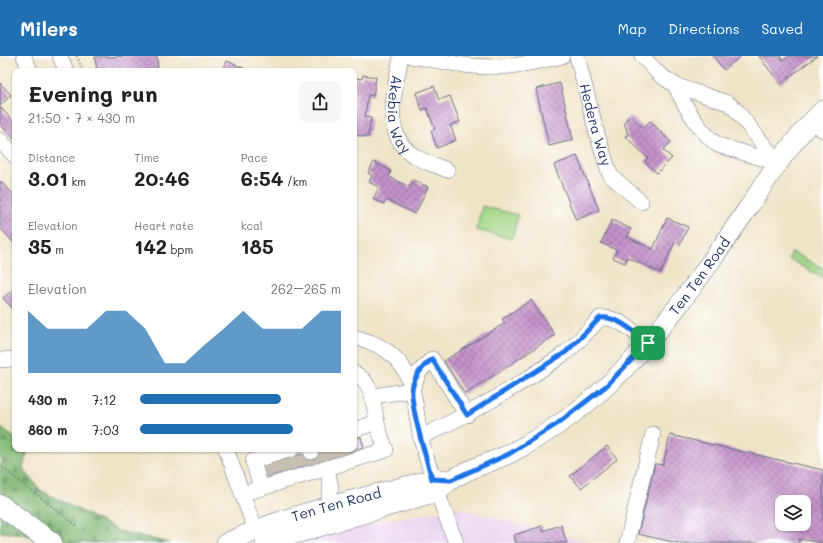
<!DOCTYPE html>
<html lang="en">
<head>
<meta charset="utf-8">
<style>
	body { margin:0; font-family:Mali,sans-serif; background:#f6f6f6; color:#222; height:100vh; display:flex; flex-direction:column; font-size:15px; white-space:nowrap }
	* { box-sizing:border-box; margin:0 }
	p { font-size:13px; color:#767676 }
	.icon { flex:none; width:22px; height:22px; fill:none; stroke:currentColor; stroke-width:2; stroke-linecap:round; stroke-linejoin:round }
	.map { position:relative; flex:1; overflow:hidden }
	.panel { position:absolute; left:12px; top:12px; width:345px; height:384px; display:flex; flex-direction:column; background:#fff; border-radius:8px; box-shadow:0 1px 3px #0004 }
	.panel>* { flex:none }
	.tools { position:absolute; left:775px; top:439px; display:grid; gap:8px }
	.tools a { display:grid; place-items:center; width:36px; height:36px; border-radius:8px; background:#fff; box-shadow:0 1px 3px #0004; font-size:20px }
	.pin { position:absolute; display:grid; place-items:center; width:34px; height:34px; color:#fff; margin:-17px; border-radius:8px; box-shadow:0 2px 6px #0006 }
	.round { display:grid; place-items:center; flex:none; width:42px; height:42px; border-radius:8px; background:#f6f6f6 }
	.head { display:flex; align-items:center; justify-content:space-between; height:68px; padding:0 16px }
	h1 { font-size:22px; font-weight:700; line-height:30px }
	.metrics { display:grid; grid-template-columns:repeat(3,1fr); gap:6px; height:68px; padding:4px 16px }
	.metrics div { display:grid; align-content:center }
	.metrics b { font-size:20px; font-weight:700 }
	.metrics small { font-size:11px; font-weight:400 }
	.metrics p { font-size:11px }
	.chart { height:112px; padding:8px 16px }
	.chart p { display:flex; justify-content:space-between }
	.chart svg { width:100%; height:72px; margin-top:4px; fill:#1f6fb2; opacity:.7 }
	ul { padding:0 16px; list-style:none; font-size:13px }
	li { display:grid; grid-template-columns:64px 48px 1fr; align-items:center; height:30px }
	li i { height:10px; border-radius:5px; background:#1f6fb2 }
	header { display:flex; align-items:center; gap:24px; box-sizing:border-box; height:56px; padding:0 20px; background:#1f6fb2; color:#fff }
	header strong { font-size:19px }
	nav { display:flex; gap:22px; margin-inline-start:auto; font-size:14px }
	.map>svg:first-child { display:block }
</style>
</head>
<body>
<header>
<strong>Milers</strong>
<nav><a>Map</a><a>Directions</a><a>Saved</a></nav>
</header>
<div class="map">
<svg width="823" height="487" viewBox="0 0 823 487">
	<defs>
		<pattern id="grass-dots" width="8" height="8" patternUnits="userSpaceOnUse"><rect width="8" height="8" fill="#a2d585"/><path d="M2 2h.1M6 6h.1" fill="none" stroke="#8bb775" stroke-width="1.8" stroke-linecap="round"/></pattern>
		<pattern id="forest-firs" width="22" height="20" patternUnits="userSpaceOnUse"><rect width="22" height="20" fill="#81b672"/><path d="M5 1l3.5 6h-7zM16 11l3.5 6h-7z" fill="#699461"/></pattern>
		<pattern id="building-cross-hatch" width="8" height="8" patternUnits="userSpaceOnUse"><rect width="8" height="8" fill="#c593c9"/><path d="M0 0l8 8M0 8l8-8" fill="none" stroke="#9f78a6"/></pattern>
	</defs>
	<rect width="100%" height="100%" fill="#fff"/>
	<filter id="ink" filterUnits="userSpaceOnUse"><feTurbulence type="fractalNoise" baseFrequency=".025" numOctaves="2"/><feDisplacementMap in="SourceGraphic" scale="8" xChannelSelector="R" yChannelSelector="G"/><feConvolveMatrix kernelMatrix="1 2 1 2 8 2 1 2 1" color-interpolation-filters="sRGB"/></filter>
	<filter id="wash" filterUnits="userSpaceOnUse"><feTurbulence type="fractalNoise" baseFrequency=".012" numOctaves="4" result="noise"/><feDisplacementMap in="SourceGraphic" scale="16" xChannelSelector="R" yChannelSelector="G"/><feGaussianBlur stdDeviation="0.9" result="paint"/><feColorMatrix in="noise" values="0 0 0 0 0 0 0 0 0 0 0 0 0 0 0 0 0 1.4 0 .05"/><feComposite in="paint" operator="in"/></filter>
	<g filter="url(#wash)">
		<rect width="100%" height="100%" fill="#efe4c7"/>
		<!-- built -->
		<path fill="#e9d2ed" d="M458 452 592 487H303L304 479Z"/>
		<!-- grass -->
		<path fill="url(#grass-dots)" stroke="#5e8272" d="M792 196 823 212V222L789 203Z"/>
		<!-- forest -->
		<path fill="url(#forest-firs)" stroke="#4e7268" d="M0 371 15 382V393H28L23 412 40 434 119 475 169 487H57L22 478 0 476Z"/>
		<!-- garden -->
		<path fill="#a2d585" stroke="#5e8272" d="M482 150 518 159 512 183 476 174Z"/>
		<g id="blocks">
			<!-- building -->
			<path fill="url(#building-cross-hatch)" fill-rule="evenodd" d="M157 0 158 15H97L95 1Z
				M713 0H741L724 14Z
				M759 0H780L783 4 789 0H817L780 28Z
				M227 5 250 15H223Z
				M363 19 376 21 373 40 368 39 365 61 371 62 368 81 355 79 356 75 354 74 355 22 362 23Z
				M0 27 11 39 0 50Z
				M560 27 573 84 549 90 536 33Z
				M434 30 439 44 450 40 460 66 450 69 456 84 437 92 431 75 435 73 427 52 422 54 416 37Z
				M0 51 15 67V84L0 68Z
				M630 60 643 72 650 65 671 86 663 94 672 102 657 117 645 106 648 102 625 80 628 79 624 66Z
				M577 100 599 154 576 164 554 109Z
				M374 106 391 115 389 121 410 131 413 124 428 131 415 158 387 144 384 148 373 143 379 131 369 126 372 119 368 117Z
				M0 125 15 140V188L0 172Z
				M667 162 688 171 680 189 675 186 661 217 627 201 625 207 613 202 617 194 601 187 612 164 631 173 627 181 653 193Z
				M15 232V255L3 242Z
				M531 244 555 279 465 338 444 305 505 267 502 263Z
				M670 379 823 414V487L799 483V487H678L638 478 655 408 663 409ZM782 446H804V468H782Z
				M361 381 364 391 267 421 264 411 302 398 305 403 314 404 320 398 319 393H354V383Z
				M607 390 617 403 581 432 570 420Z
				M561 469 567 487H516L514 479 542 470 543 475Z"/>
		</g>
	</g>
	<g filter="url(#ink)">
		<use href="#blocks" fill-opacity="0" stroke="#656e83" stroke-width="1"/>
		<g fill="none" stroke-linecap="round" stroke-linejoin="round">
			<!-- minor-tunnel -->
			<path stroke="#c5c0b2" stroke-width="15" stroke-dasharray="15 8" stroke-linecap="butt" d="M324 393 327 403
				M336 393 339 400
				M351 393 352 396
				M311 396 314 407
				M297 400 300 411
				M284 403 288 415
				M270 408 274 419"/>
			<!-- minor casing -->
			<g stroke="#656e83" stroke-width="16">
				<g id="minor">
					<path d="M24 0 30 15"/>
					<path d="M60 0 66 15"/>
					<path id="s1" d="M401 0C396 31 380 77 413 99 422 106 436 109 447 114"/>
					<path d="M411 0C439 5 470 12 499 11 520 10 541 5 562 0"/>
					<path id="s2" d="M577 0 597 78 610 119 641 146"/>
					<path d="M642 0 660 19 675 29 728 47 737 55 778 107"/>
					<path d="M675 29C685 51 699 75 718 89L778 107"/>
					<path d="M812 65 823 74"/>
					<path d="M0 84 15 100"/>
					<path d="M354 281C375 286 395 296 405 315 416 335 416 362 421 383 431 419 443 453 456 487"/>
					<path d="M0 304 15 303"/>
					<path d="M373 340 412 334 419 316 432 303 467 359"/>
					<path d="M354 374 377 366"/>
					<path d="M421 381C471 357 520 330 565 297 578 287 589 274 600 262 618 260 634 276 648 287"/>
					<path d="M226 393 255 473"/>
					<path d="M310 393 311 396"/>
					<path d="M327 412 331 431 327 451"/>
					<path d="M261 432 253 405 292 393"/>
					<path d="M242 438 386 394C383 385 379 376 377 367 373 349 374 326 354 317"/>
					<path d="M627 487 653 378"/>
				</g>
			</g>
			<!-- major casing -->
			<g stroke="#656e83" stroke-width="20">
				<g id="major">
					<path id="s3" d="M226 487C291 456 363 442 433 423L451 424"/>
					<path id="s4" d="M265 487 437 436C442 432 446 427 451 424 468 412 490 407 509 398 552 376 595 344 629 308 674 260 711 206 748 152 771 118 793 82 823 54"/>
				</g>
			</g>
			<!-- highway casing -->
			<g stroke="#656e83" stroke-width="22">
				<path id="highway" d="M0 449 52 487"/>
			</g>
			<!-- path -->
			<path stroke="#656e83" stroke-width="2" stroke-dasharray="1 3" stroke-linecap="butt" d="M77 0 83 15
				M0 410 77 470"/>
			<!-- minor -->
			<use href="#minor" stroke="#fff" stroke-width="15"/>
			<!-- major -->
			<use href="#major" stroke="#fff" stroke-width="19"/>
			<!-- highway -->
			<use href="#highway" stroke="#fff" stroke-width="21"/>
		</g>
	</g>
	<g fill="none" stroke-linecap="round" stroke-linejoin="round" filter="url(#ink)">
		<!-- route casing -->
		<g stroke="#fff" stroke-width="8">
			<path id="route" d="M600 262C618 260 634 276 648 287L606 330 557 368 509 398 451 424 432 423C427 405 410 351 412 333 414 320 422 311 432 303L467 359 566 296Z"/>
		</g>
		<!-- route -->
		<use href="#route" stroke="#1a73e8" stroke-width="5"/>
	</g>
	<g text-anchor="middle" stroke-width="3.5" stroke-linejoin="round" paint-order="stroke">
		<!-- street labels -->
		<g font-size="14" fill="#1b2f5e" stroke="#fff">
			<text dy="5" stroke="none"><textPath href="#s1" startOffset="60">Akebia Way</textPath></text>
			<text dy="5" stroke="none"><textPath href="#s2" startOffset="71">Hedera Way</textPath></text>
			<text dy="5" stroke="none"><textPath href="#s4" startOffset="525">Ten Ten Road</textPath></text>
			<text dy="5" stroke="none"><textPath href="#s3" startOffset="117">Ten Ten Road</textPath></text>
		</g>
	</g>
</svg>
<div class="tools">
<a><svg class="icon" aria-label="layers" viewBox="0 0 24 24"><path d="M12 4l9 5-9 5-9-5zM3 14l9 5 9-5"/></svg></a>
</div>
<div class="pin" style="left:648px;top:287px;background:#1e9e55"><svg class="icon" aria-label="arrive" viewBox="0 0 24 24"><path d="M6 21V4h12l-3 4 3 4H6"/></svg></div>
<section class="panel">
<div class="head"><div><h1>Evening run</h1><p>21:50 · 7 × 430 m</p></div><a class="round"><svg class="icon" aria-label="share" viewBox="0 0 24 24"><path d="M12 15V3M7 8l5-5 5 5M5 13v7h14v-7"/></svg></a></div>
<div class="metrics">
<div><p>Distance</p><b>3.01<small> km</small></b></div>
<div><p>Time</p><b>20:46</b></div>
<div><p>Pace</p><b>6:54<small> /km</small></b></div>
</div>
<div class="metrics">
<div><p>Elevation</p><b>35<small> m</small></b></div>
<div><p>Heart rate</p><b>142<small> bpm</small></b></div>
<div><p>kcal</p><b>185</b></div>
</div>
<div class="chart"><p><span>Elevation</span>262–265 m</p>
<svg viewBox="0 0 160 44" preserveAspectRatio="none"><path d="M0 44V6L10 17L20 17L30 17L40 6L50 6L60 17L70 38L80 38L90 27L100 17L110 6L120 17L130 17L140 17L150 6L160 6V44z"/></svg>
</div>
<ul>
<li><b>430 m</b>7:12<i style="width:70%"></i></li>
<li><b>860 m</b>7:03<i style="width:76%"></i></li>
</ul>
</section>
</div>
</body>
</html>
